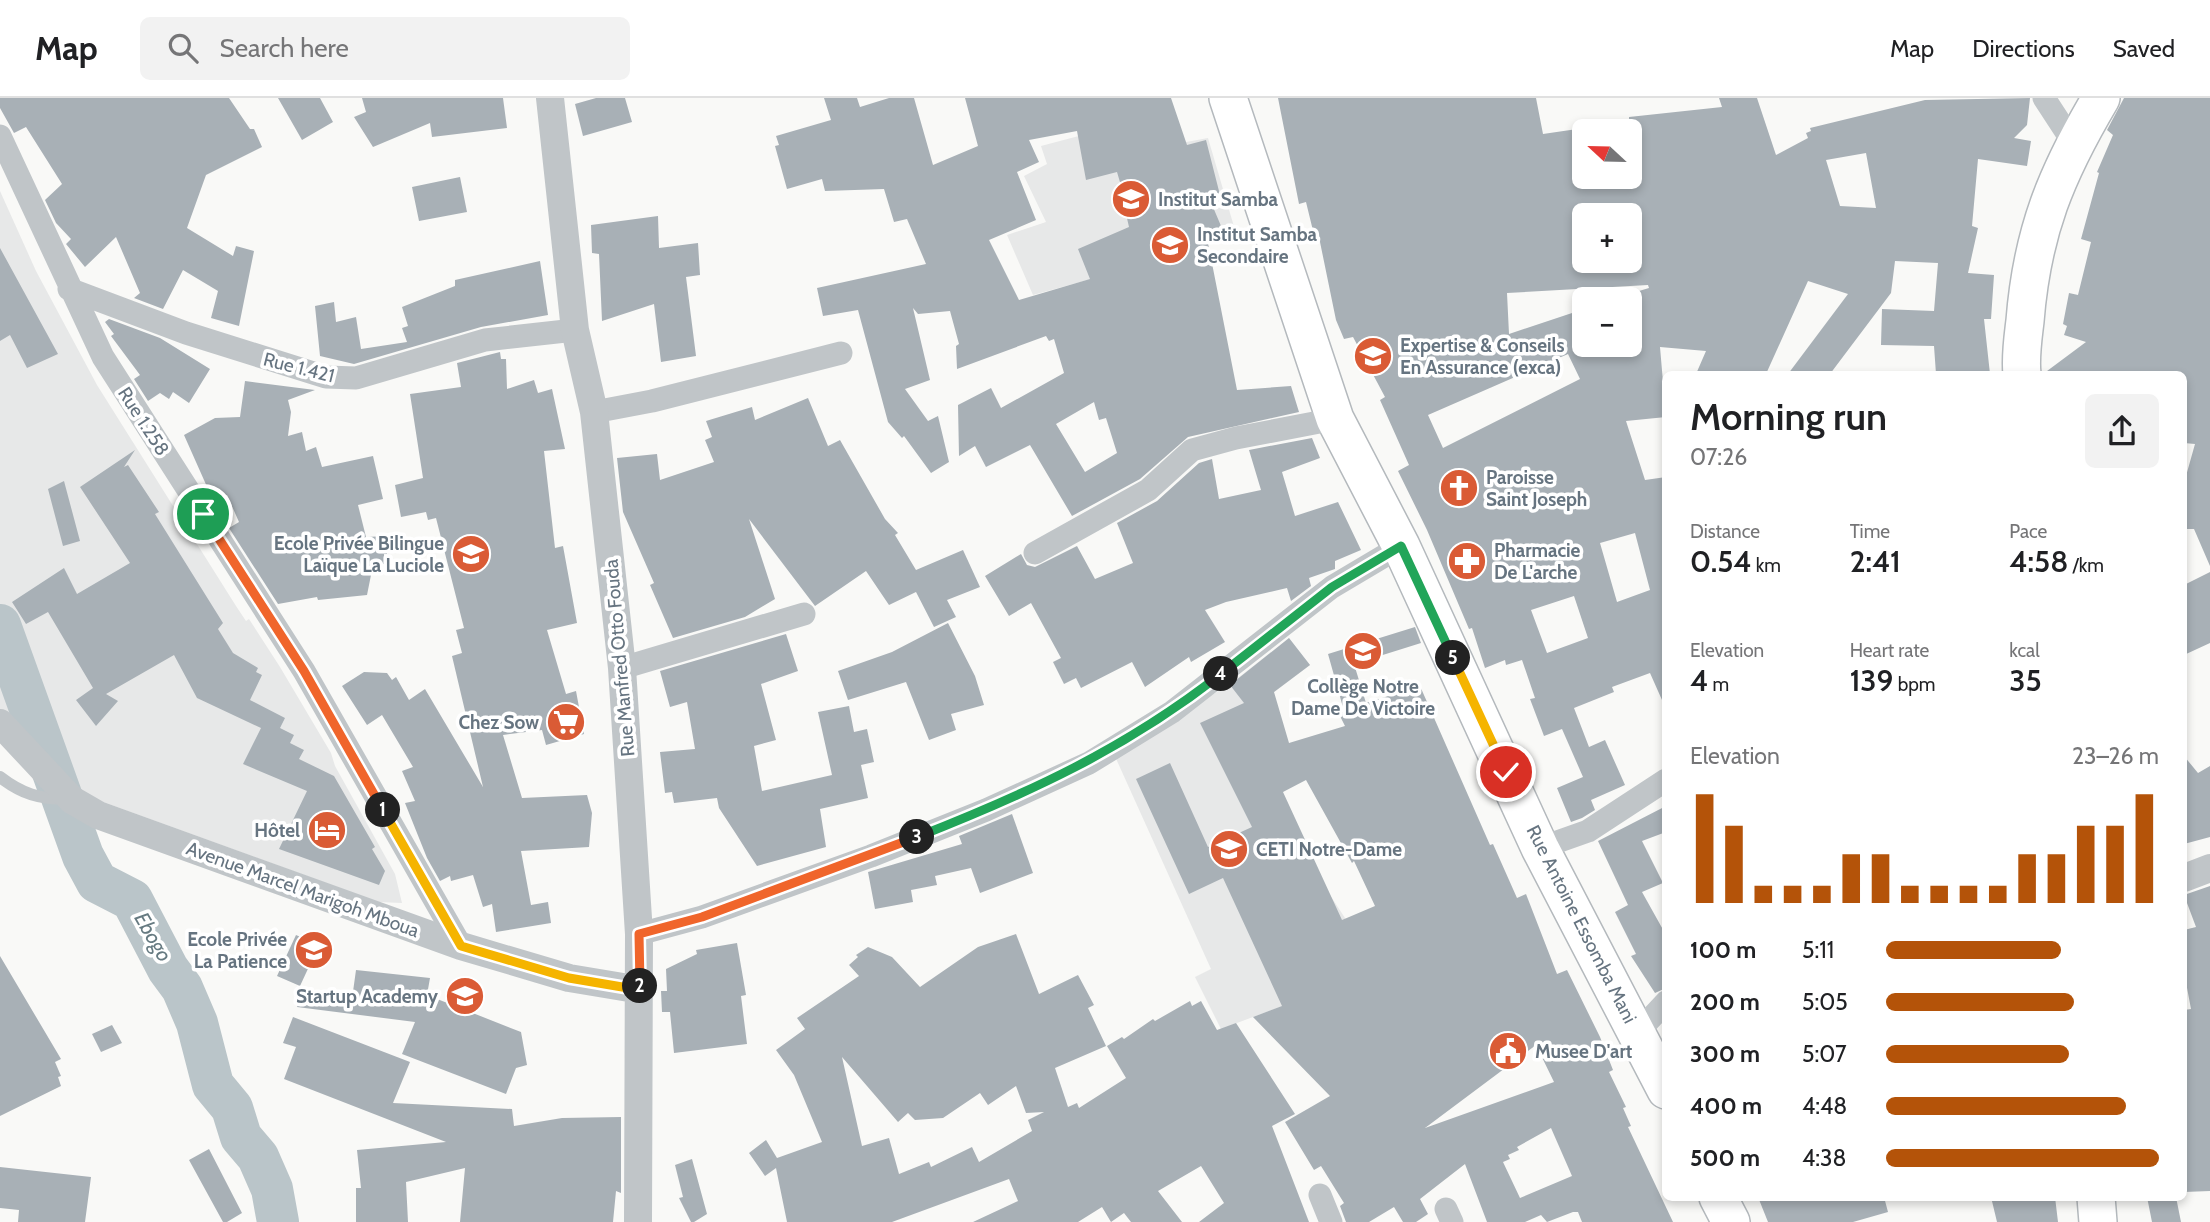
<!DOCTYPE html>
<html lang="en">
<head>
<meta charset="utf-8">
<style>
	body { margin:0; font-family:Cabin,sans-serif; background:#f2f2f2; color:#202124; height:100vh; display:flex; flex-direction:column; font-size:26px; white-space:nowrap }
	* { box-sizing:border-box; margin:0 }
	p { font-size:23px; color:#757577 }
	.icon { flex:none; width:38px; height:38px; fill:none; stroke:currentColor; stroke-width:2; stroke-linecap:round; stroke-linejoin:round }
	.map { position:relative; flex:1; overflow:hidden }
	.details { position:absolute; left:1662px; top:273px; width:525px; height:830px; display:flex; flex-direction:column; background:#fff; border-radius:10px; box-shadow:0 4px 10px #0003 }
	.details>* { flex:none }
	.needle { width:46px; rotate:292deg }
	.tools { position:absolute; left:1572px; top:21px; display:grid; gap:14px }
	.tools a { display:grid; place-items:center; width:70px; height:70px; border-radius:10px; background:#fff; box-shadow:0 4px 10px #0003; font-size:35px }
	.pin { position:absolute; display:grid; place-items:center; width:60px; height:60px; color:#fff; margin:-30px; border:4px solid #fff; border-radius:50%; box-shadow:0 2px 7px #0007 }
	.km { position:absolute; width:35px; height:35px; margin:-18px; border-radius:50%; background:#222; color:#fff; font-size:19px; line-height:35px; text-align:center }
	.round { display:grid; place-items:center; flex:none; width:74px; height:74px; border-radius:10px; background:#f2f2f2 }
	.summary { display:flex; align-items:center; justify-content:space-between; height:119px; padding:0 28px }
	h1 { font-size:38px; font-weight:600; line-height:52px }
	.metrics { display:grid; grid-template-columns:repeat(3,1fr); gap:10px; height:119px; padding:7px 28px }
	.metrics div { display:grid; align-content:center }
	.metrics b { font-size:30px; font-weight:600 }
	.metrics small { font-size:19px; font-weight:400 }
	.metrics p { font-size:19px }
	.chart { height:196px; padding:14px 28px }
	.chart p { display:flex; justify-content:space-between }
	.chart svg { width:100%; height:126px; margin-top:7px; stroke:#b45309; stroke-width:6 }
	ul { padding:0 28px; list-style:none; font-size:23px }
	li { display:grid; grid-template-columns:112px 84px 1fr; align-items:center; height:52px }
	li i { height:18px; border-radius:9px; background:#b45309 }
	header { display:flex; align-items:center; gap:42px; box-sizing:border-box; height:98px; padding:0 35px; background:#fff; border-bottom:2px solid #e0e0e0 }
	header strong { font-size:33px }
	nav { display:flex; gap:38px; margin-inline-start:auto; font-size:24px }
	.search { width:490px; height:63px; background:#f2f2f2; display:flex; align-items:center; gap:18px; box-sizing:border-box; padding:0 24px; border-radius:10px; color:#757577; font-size:26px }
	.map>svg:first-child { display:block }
</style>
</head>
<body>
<header>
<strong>Map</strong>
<div class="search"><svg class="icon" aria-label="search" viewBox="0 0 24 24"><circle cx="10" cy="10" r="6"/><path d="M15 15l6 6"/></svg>Search here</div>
<nav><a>Map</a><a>Directions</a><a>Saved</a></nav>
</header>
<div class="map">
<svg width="2210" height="1124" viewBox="0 0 2210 1124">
	<rect width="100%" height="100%" fill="#f9f9f7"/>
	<!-- built -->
	<path fill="#e7e8e8" d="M1109 30 1121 56 1208 40 1235 132 1139 168 1033 197 1007 137 1046 124 1024 78 1047 66 1041 48Z
		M0 93 36 173 97 287 236 508 246 523 249 521 280 569 331 655 335 668 395 776 402 805 378 804 73 693 0 614Z
		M1289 540 1310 567 1261 604 1232 611 1325 799 1330 797 1375 866 1333 889 1221 931 1195 879 1211 871 1113 654 1229 587Z"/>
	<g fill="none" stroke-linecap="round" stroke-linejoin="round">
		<!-- river -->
		<path stroke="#bac5c9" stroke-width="42" d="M0 527 83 758 97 784 132 802 168 871 182 890 197 925 213 987 232 1010 241 1039 258 1059 272 1091 278 1124"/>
	</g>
	<!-- building -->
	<path fill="#a8b0b6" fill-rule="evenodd" d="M0 0H229L250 31H254L262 49 206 77 187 130 233 158 236 148 254 153 239 228 211 220 218 193 183 172 163 211 134 200 140 195 116 139 85 169 66 146 71 141 56 125 45 102 62 86 26 29 14 35 0 10Z
		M278 0H320L333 24 302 42Z
		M362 0H503L507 30 432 39 430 25 373 49 354 19 366 14Z
		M596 0H625L632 24 583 38 575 6Z
		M824 0H857L860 9 889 0H914L933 67 978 48 965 0H1171L1187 47 1206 42 1220 97 1210 102 1224 135 1207 140 1237 292 1291 288 1299 314 1188 339 1140 381 1072 418 1030 347 986 369 975 348 959 358 958 307 991 290 1001 310 1064 275 1054 241 1049 243 1046 238 957 271 956 248 959 246 950 213 918 216 913 210 930 282 905 291 928 323 938 318 949 364 931 375 904 338 902 340 888 324 858 212 823 218 817 190 926 166 907 121 894 124 884 91 825 93 822 81 787 91 775 48 779 47 776 38 831 22ZM1077 33 1086 82 1117 74 1129 115 1126 116 1129 129 1078 151 1090 181 1019 202 989 142 1036 122 1017 74 1039 64 1029 42ZM1094 304 1099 322 1106 320 1117 355 1085 374 1056 326Z
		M1278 0H1536L1543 36 1584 30V79H1629V19L1722 9 1719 0H1757L1776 57 1808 40 1806 35 1811 33 1810 30 1925 2 2030 0 2027 27 2014 40 2031 43 2027 68 1978 61 1972 128 1978 130 1968 175 1994 177 1991 221H1984L1990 276H1936L1934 248 1881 247 1882 211 1934 213 1938 165 1895 163 1891 195 1830 276H1788L1848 196 1808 183 1766 276H1696L1706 253 1660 249 1666 319 1626 323 1645 382 1666 379V611L1650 575 1612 589 1614 594 1574 610 1589 649 1605 642 1625 687 1591 702 1595 712 1582 720 1571 724 1557 690 1583 679 1562 631 1544 638 1530 601 1535 600 1522 562 1506 567 1505 562 1485 570 1472 530 1469 531 1427 432 1398 373 1409 367 1380 302 1385 299 1353 239 1344 241 1336 222 1320 144 1316 145 1306 104 1299 106ZM1866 55 1876 110 1840 108 1826 62ZM1584 117H1629L1631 163 1584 165ZM1648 187 1649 190 1629 196V247H1584V211L1509 236 1507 195ZM1568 256 1580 281 1443 350 1428 317ZM1635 435 1650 492 1617 504 1600 445ZM1574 498 1588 540 1547 555 1531 512Z
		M2124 0H2210V468L2194 431H2184V385L2195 346 2184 345V276H2043L2086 244 2064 237 2067 228 2063 226 2069 195 2078 197 2091 144 2081 141 2099 75 2097 74 2113 37 2107 32Z
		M460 79 467 114 419 123 412 89Z
		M658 118 659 150 698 145 700 177 686 179 696 258 661 264 654 206 602 223 599 156 592 155 591 127Z
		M0 150 58 256 27 270 10 237 0 243Z
		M540 163 548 217 481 229 354 266 320 258 315 208 334 204 336 224 356 219 361 251 407 244 402 230 408 228 402 209 455 188V182Z
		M109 221 160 240 210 271 189 305 173 294 169 301 160 295 148 303 134 281 140 277 111 238 114 236 105 224Z
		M500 254 501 261H506L507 291 534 282 538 295 552 291 565 351 544 353 555 450 563 448 577 525 547 532 566 596 576 593 584 636 546 647 542 632 503 637 522 700 587 697 592 715 589 749 521 753 531 807 548 804 551 825 496 834 492 806 483 809 473 777 451 783 450 778 440 783 427 760 405 705 415 703 402 673 413 669 382 617 367 627 342 588 364 574 387 575 392 582 396 579 409 602 425 591 483 689 452 558 462 555 456 532 464 530 436 420 428 422 426 414 401 419 395 387 423 380 410 296 461 289 457 265Z
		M245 283 315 292 288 302 291 314 288 338 302 334 306 353 316 349 322 369 373 358 383 401 358 407 366 439 387 438V456H384V466L373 467 367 497 318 502 317 499 278 506 229 430 239 424 227 397 212 400 184 337 215 320 240 319Z
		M808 300 828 348 840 342 885 421 898 435 895 437 916 472 963 452 980 489 947 502 956 519 934 529 916 494 889 507 866 473 815 508 749 421 775 501 745 519 673 540 650 487 654 485 623 414 617 360 657 356 660 382 714 364 705 342 712 339 706 323 752 309 755 322Z
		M1312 340 1320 360 1282 374 1295 418 1338 404 1361 452 1335 463V471L1309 480 1311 488 1291 503 1287 490 1226 504 1205 512 1225 544 1191 564 1189 559 1145 589 1132 564 1081 590 1076 580 1064 586 1053 564 1061 560 1031 505 1009 518 985 478 1021 456 1027 467 1035 469 1077 448 1095 481 1133 465 1117 425 1157 403 1199 365 1212 361 1219 401 1261 392 1249 352Z
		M135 352 124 369 128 367 159 414 155 416 223 525 218 531 233 555 258 570 256 574 262 577 250 602 285 620 280 630 294 637 290 645 304 652 299 661 334 678 375 749 372 751 385 773 379 787 279 751 307 693 243 666 261 630 197 600 174 557 106 596 118 603 96 628 76 602 93 590 48 514 26 526 12 504 64 470 77 496 130 465 80 389Z
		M64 383 80 443 63 448 48 391Z
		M2210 474V545L2184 557V487Z
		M948 525 975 578 984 607 951 616 956 632 929 642 906 584 848 602 838 573 892 554Z
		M1415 529 1421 545 1354 566 1366 605 1420 588 1490 747 1493 746 1517 800 1526 796 1557 876 1567 872 1600 939 1613 972 1609 974 1626 1009 1623 1010 1631 1028 1628 1029 1673 1124H1582L1578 1114H1573L1547 1124 1541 1117 1525 1124H1487L1465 1066 1420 1101 1428 1116 1416 1124H1403L1394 1109 1369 1124H1346L1340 1108 1344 1105 1321 1068 1314 1072 1285 1024 1330 998 1253 919 1282 908 1223 780 1189 796 1136 681 1170 665 1208 749 1252 729 1200 625 1244 605 1230 587 1289 540 1310 567 1274 594 1289 645 1345 628 1338 614 1344 613 1328 556ZM1306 682 1352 765 1354 763 1375 808 1342 822 1283 694ZM1536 947 1554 984 1425 1030ZM1551 1030 1572 1078 1520 1100 1503 1064 1510 1061 1508 1057 1519 1052 1517 1049Z
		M786 536 798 573 761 586 776 642 754 648 762 693 832 677 818 614 849 608 854 634 867 631 874 664 861 667 868 700 820 711 826 749 757 768 719 710 717 700 674 705 672 694 665 695 660 654 695 651 687 604 670 609 660 573Z
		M2184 658 2198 675 2210 668V739L2184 746Z
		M1666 708V734L1642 743 1663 785 1642 794 1666 837V890L1655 895 1631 858 1636 856 1615 814 1628 807 1598 743Z
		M1012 716 1033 775 980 795 971 770 935 778 937 787 911 792 913 804 875 811 868 774 962 746 959 738Z
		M2210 788V1093L2184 1094V912L2191 911 2184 874V832L2196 829 2184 797Z
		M1016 836 1039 896 1078 877 1094 907 1088 910 1106 948 1055 970 1068 1009 1077 1005 1079 1010 1126 980 1107 948 1122 939 1124 941 1153 921 1155 923 1190 903 1192 908 1201 903 1217 932 1236 925 1295 1016 1272 1028 1309 1124H1199L1224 1105 1201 1068 1158 1093 1182 1124H1131L1124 1115 1111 1124 1102 1109 1078 1124H973L1018 1103 1009 1081 892 1124H787L776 1070 765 1078 749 1055 766 1042 777 1060 822 1044 794 977 776 952 805 931 797 920 859 878 849 867 858 859 856 857 868 849 892 859 920 889 978 849ZM842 959 898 1024 908 1015 915 1022 943 1020 980 995 988 1007 1016 988 1026 1015 1044 1014 1028 1022 1032 1033 979 1064 972 1049 931 1069 929 1064 899 1076 889 1040 862 1048Z
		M296 837 319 847 300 888 277 878Z
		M737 845 746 897 741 898 747 946 674 955 670 914H662L661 893H667L666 871 697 856 696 852Z
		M0 858 61 961 55 964 61 978 58 979 61 988 0 1018Z
		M356 872 430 880 427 897 521 934 527 967 516 970 506 996 402 956 415 924 297 909 305 890 351 908Z
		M293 919 410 964 393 1005 512 1011 514 1028 562 1020 621 1019V1095L616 1093 613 1124H460L465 1070 406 1084 408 1124H356V1090H361L357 1052 446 1044 284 981 296 949 283 945Z
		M112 927 122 945 101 954 92 936Z
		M209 1051 242 1115 227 1124H223L189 1062Z
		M692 1061 707 1116 694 1124H691L679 1100 683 1099 675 1067Z
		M0 1069 91 1079 85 1124H18L19 1112 0 1110Z
		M1758 1099H1884L1888 1114 1853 1124H1768Z
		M1991 1099H2055L2058 1124H1997Z
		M2147 1099H2176L2181 1124H2152Z"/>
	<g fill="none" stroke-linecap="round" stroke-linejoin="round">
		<!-- primary casing -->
		<g stroke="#b4b9bd" stroke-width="40">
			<path id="primary" d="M1228 0 1335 321 1401 448 1540 750 1666 992
				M2022 276C2020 259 2023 240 2025 223 2032 134 2056 76 2101 0
				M1718 1099 1731 1124
				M2096 1099 2098 1124"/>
		</g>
		<!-- service -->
		<path stroke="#c0c5c8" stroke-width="12" d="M0 679C22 696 39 701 67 701"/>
		<!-- minor -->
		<path stroke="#c0c5c8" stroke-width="23" d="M2044 0 2074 46
			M0 38 103 259 304 573 461 848
			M69 191 186 235 326 279 356 280 485 242 575 232
			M594 314 652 303 841 255
			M1035 455 1148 392 1192 352 1236 340 1335 321
			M622 570 804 516
			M1540 750 1588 733 1666 682
			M639 836 702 819 871 758 986 712 1089 665 1172 614 1332 489 1401 448
			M1638 934 1666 904
			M1320 1097 1331 1124
			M1446 1111 1452 1124"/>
		<!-- tertiary -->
		<path stroke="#c0c5c8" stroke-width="28" d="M550 0 575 232 594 314 622 570 639 836 638 1124
			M0 625 72 702 98 717 461 848 569 880 641 892
			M2184 780 2210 770"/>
		<!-- primary -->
		<use href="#primary" stroke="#fff" stroke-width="37"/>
	</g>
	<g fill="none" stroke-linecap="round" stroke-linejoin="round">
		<!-- split-1 casing -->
		<g stroke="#fff" stroke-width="14">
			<path id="split-1" d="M203 416 304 573 383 712"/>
		</g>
		<!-- split-2 casing -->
		<g stroke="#fff" stroke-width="14">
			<path id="split-2" d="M383 712 461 848 569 880 640 892V888"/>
		</g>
		<!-- split-3 casing -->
		<g stroke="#fff" stroke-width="14">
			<path id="split-3" d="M640 888 639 836 702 819 917 739"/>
		</g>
		<!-- split-4 casing -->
		<g stroke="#fff" stroke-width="14">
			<path id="split-4" d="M917 739C1029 695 1125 651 1221 576"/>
		</g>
		<!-- split-5 casing -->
		<g stroke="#fff" stroke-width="14">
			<path id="split-5" d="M1221 576 1332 489 1401 448 1453 560"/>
		</g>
		<!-- split-6 casing -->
		<g stroke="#fff" stroke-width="14">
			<path id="split-6" d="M1453 560 1506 674"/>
		</g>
		<!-- split-1 -->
		<use href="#split-1" stroke="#f0652b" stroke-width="9"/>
		<!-- split-2 -->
		<use href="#split-2" stroke="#f5b400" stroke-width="9"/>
		<!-- split-3 -->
		<use href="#split-3" stroke="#f0652b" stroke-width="9"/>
		<!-- split-4 -->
		<use href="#split-4" stroke="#22a559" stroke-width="9"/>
		<!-- split-5 -->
		<use href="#split-5" stroke="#22a559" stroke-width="9"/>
		<!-- split-6 -->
		<use href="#split-6" stroke="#f5b400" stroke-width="9"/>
	</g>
	<!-- icons -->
	<defs>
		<g id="university-disc" transform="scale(2.0125)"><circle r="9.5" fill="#da5b35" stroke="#fff"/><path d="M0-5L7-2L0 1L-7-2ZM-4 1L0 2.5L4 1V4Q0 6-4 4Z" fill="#fff"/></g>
		<g id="school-disc" transform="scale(2.0125)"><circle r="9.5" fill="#da5b35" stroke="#fff"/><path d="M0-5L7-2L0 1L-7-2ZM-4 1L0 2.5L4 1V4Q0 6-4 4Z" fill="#fff"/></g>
		<g id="church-disc" transform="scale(2.0125)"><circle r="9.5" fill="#da5b35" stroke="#fff"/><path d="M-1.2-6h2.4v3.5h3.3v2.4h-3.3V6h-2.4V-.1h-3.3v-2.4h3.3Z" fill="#fff"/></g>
		<g id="pharmacy-disc" transform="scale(2.0125)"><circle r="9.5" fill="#da5b35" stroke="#fff"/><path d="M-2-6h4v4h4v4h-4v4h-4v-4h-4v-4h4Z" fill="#fff"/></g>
		<g id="supermarket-disc" transform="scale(2.0125)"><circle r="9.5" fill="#da5b35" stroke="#fff"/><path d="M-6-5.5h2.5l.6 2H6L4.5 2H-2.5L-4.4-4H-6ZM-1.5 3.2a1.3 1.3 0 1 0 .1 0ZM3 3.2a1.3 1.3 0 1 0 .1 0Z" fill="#fff"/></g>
		<g id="hotel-disc" transform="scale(2.0125)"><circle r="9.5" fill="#da5b35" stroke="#fff"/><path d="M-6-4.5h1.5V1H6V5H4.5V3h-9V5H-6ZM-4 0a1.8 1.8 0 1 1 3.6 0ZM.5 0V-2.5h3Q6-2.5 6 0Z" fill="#fff"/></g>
		<g id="civic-disc" transform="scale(2.0125)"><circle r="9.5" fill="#da5b35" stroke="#fff"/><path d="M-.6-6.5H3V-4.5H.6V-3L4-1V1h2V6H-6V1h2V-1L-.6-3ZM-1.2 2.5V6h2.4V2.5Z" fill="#fff"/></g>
	</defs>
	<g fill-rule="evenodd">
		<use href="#university-disc" x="1131" y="101"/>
		<use href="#school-disc" x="1170" y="147"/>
		<use href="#university-disc" x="1373" y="258"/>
		<use href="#church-disc" x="1459" y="390"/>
		<use href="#school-disc" x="471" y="456"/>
		<use href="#pharmacy-disc" x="1467" y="463"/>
		<use href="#school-disc" x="1363" y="553"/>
		<use href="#supermarket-disc" x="566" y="624"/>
		<use href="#hotel-disc" x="327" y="732"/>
		<use href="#school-disc" x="1229" y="751"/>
		<use href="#school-disc" x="314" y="852"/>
		<use href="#university-disc" x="465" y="898"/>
		<use href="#civic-disc" x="1508" y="953"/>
	</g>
	<g text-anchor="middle" stroke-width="7" stroke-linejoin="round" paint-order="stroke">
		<!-- poi labels -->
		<g font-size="19" font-weight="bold" fill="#667480" stroke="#fff" text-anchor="start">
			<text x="1158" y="108">Institut Samba</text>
			<text x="1197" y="143">Institut Samba<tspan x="1197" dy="22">Secondaire</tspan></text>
			<text x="1400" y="254">Expertise &amp; Conseils<tspan x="1400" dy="22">En Assurance (exca)</tspan></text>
			<text x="1486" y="386">Paroisse<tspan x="1486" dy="22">Saint Joseph</tspan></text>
			<text x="444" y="452" text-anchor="end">Ecole Privée Bilingue<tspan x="444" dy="22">Laïque La Luciole</tspan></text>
			<text x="1494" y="459">Pharmacie<tspan x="1494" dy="22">De L'arche</tspan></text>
			<text x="1363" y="595" text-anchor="middle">Collège Notre<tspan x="1363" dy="22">Dame De Victoire</tspan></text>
			<text x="539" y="631" text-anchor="end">Chez Sow</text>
			<text x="300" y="739" text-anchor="end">Hôtel</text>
			<text x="1256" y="758">CETI Notre-Dame</text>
			<text x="287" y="848" text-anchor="end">Ecole Privée<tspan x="287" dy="22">La Patience</tspan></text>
			<text x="438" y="905" text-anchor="end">Startup Academy</text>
			<text x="1535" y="960">Musee D'art</text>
		</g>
		<!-- street labels -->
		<g font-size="19" fill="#667480" stroke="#fff">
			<text transform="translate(299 269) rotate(14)" y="7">Rue 1.421</text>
			<text transform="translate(144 323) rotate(57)" y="7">Rue 1.258</text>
			<text transform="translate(619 560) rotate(-95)" y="7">Rue Manfred Otto Fouda</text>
			<text transform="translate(303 791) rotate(20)" y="7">Avenue Marcel Marigoh Mboua</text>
			<text transform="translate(1582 826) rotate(63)" y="7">Rue Antoine Essomba Mani</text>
		</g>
		<!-- water labels -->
		<g font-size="21" font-style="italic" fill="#667a81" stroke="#fff">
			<text transform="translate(153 839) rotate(60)" y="7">Ebogo</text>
		</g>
	</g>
</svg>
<div class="tools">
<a><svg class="needle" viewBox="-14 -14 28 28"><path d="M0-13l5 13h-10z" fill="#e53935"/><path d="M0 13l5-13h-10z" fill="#757577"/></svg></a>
<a>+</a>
<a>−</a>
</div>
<div class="pin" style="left:203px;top:416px;background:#1e9e55"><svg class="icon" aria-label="arrive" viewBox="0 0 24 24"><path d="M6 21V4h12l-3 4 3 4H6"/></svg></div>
<div class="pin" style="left:1506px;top:674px;background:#d93025"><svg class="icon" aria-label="check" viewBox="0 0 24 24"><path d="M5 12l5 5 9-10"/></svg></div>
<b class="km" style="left:383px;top:712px">1</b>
<b class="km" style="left:640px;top:888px">2</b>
<b class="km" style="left:917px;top:739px">3</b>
<b class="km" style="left:1221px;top:576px">4</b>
<b class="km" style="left:1453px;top:560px">5</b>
<section class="details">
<div class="summary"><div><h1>Morning run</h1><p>07:26</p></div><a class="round"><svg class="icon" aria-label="share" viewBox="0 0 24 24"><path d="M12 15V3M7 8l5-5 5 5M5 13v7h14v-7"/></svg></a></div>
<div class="metrics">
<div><p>Distance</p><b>0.54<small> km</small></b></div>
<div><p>Time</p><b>2:41</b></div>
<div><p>Pace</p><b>4:58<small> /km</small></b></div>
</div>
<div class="metrics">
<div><p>Elevation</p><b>4<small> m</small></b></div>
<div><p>Heart rate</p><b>139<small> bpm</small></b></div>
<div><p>kcal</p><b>35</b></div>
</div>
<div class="chart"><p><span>Elevation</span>23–26 m</p>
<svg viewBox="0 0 160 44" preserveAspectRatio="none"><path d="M5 44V6M15 44V17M25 44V38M35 44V38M45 44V38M55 44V27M65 44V27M75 44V38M85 44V38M95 44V38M105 44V38M115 44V27M125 44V27M135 44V17M145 44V17M155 44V6"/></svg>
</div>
<ul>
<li><b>100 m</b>5:11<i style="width:64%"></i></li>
<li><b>200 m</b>5:05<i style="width:69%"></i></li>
<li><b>300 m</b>5:07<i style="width:67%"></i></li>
<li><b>400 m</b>4:48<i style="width:88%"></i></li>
<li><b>500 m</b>4:38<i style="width:100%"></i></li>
</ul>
</section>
</div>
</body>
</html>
